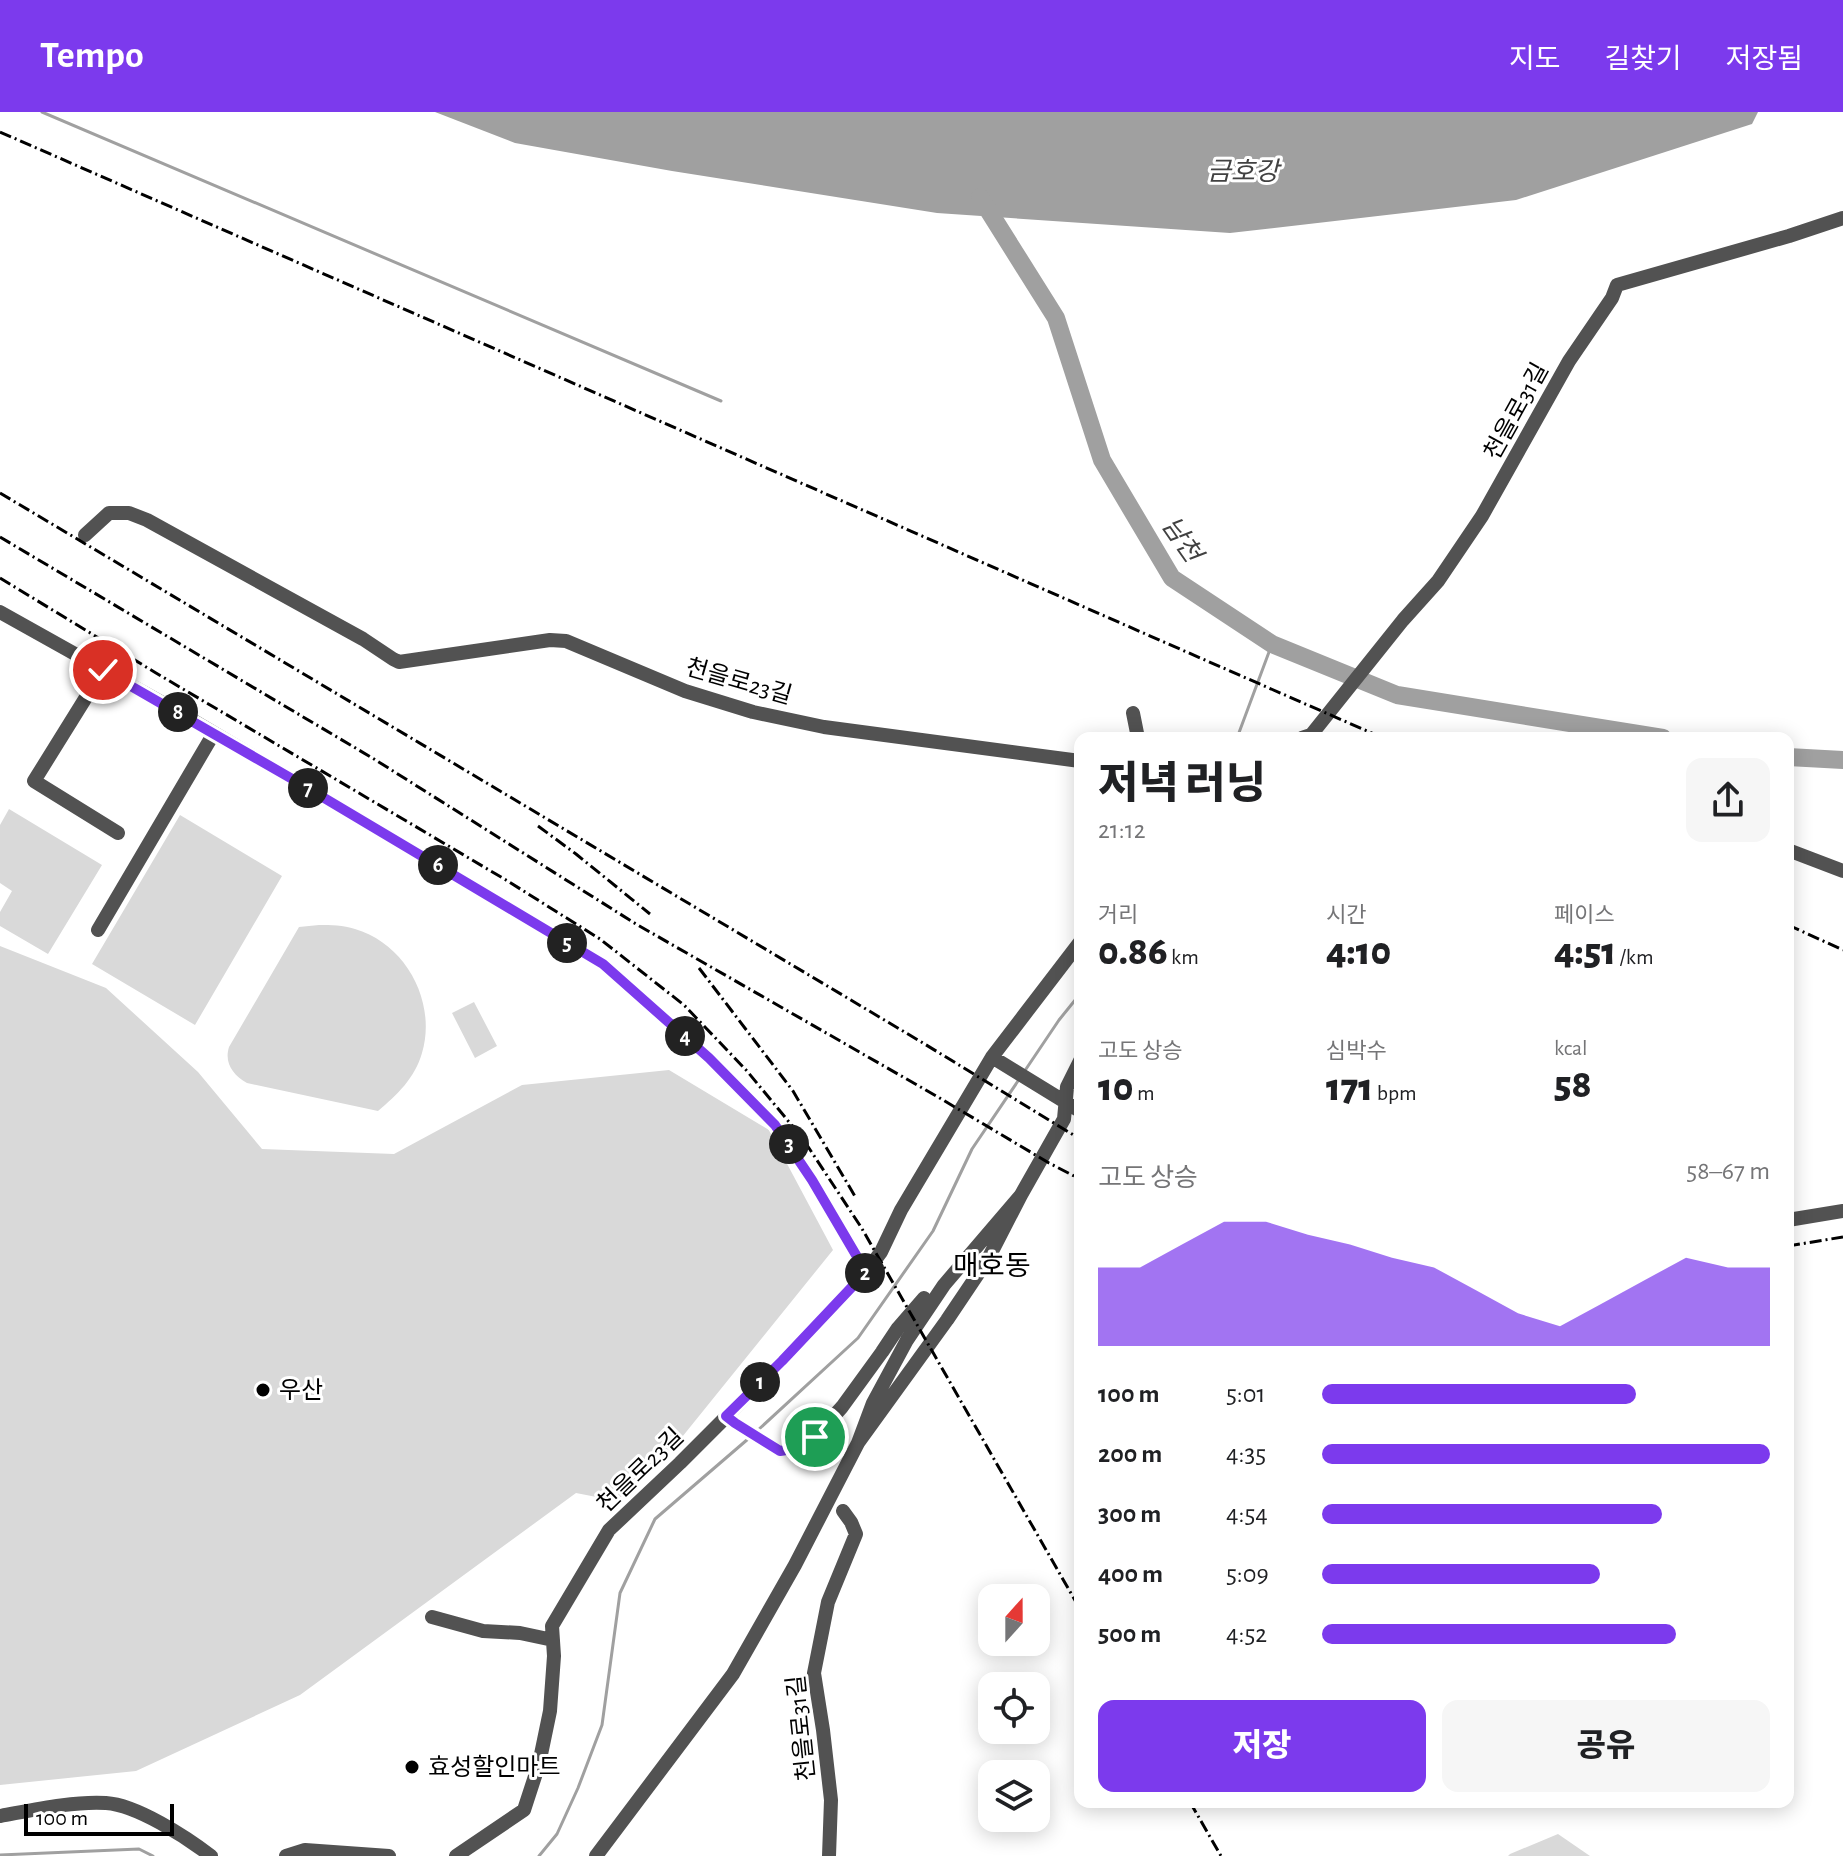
<!DOCTYPE html>
<html lang="ko">
<head>
<meta charset="utf-8">
<style>
	body { margin:0; font-family:"Alegreya Sans","Noto Sans KR",sans-serif; background:#f6f6f6; color:#202124; height:100vh; display:flex; flex-direction:column; font-size:30px; white-space:nowrap }
	* { box-sizing:border-box; margin:0 }
	p { font-size:26px; color:#757577 }
	.icon { flex:none; width:44px; height:44px; fill:none; stroke:currentColor; stroke-width:2; stroke-linecap:round; stroke-linejoin:round }
	.map { position:relative; flex:1; overflow:hidden }
	.sheet { position:absolute; left:1074px; top:620px; width:720px; height:1076px; display:flex; flex-direction:column; background:#fff; border-radius:16px; box-shadow:0 4px 20px #0003 }
	.sheet>* { flex:none }
	.needle { width:52px; rotate:21deg }
	.controls { position:absolute; left:978px; top:1472px; display:grid; gap:16px }
	.controls a { display:grid; place-items:center; width:72px; height:72px; border-radius:16px; background:#fff; box-shadow:0 4px 20px #0003; font-size:40px }
	.scale { position:absolute; left:24px; bottom:20px; width:150px; box-sizing:border-box; padding-left:8px; border:4px solid #000; border-top:0; font-size:22px; line-height:28px; white-space:nowrap; color:#000; -webkit-text-stroke:6px #fff; paint-order:stroke }
	.pin { position:absolute; display:grid; place-items:center; width:68px; height:68px; color:#fff; margin:-34px; border:4px solid #fff; border-radius:50%; box-shadow:0 2px 8px #0007 }
	.km { position:absolute; width:40px; height:40px; margin:-20px; border-radius:50%; background:#222; color:#fff; font-size:22px; line-height:40px; text-align:center }
	.round { display:grid; place-items:center; flex:none; width:84px; height:84px; border-radius:16px; background:#f6f6f6 }
	.summary { display:flex; align-items:center; justify-content:space-between; height:136px; padding:0 24px }
	h1 { font-size:44px; font-weight:800; line-height:60px }
	.stats { display:grid; grid-template-columns:repeat(3,1fr); gap:12px; height:136px; padding:8px 24px }
	.stats div { display:grid; align-content:center }
	.stats b { font-size:40px; font-weight:800 }
	.stats small { font-size:22px; font-weight:400 }
	.stats p { font-size:22px }
	.chart { height:224px; padding:16px 24px }
	.chart p { display:flex; justify-content:space-between }
	.chart svg { width:100%; height:144px; margin-top:8px; fill:#7c3aed; opacity:.7 }
	.action { display:flex; gap:16px; margin-top:auto; padding:16px 24px }
	.action a { flex:1; height:92px; border-radius:16px; background:#7c3aed; color:#fff; font-size:32px; font-weight:800; line-height:92px; text-align:center }
	.action a+a { background:#f6f6f6; color:#202124 }
	ul { padding:0 24px; list-style:none; font-size:26px }
	li { display:grid; grid-template-columns:128px 96px 1fr; align-items:center; height:60px }
	li i { height:20px; border-radius:10px; background:#7c3aed }
	header { display:flex; align-items:center; gap:48px; box-sizing:border-box; height:112px; padding:0 40px; background:#7c3aed; color:#fff }
	header strong { font-size:38px }
	nav { display:flex; gap:44px; margin-inline-start:auto; font-size:28px }
	.map>svg:first-child { display:block }
</style>
</head>
<body>
<header>
<strong>Tempo</strong>
<nav><a>지도</a><a>길찾기</a><a>저장됨</a></nav>
</header>
<div class="map">
<svg width="1843" height="1744" viewBox="0 0 1843 1744">
	<rect width="100%" height="100%" fill="#fff"/>
	<!-- green -->
	<path fill="#d9d9d9" d="M9 697 102 753 48 842 0 814V800L12 779 0 771V713Z
		M180 703 282 764 195 913 92 852Z
		M319 813C331 813 343 813 355 817 406 832 437 890 422 941 415 966 397 983 378 999L247 971C233 963 224 951 229 935L299 815Z
		M0 834 106 876 198 960 262 1037 394 1042 522 973 669 958 769 1018 833 1138 674 1335 617 1389 576 1381 300 1583 136 1659 0 1673Z
		M474 890 497 934 475 946 452 901Z
		M1558 1722 1590 1744H1508L1510 1742Z"/>
	<!-- water -->
	<path fill="#a0a0a0" d="M435 0H1758L1752 12 1516 88 1230 121 937 101 672 59 515 31Z"/>
	<g fill="none" stroke-linecap="round" stroke-linejoin="round">
		<!-- stream -->
		<path stroke="#a0a0a0" stroke-width="3" d="M42 0 721 289
			M1237 626 1272 532
			M1024 960 1059 908 1080 882
			M757 1319 858 1226 933 1119 972 1037 1020 966
			M0 1743 139 1737 153 1744
			M539 1744 557 1722 578 1676 602 1613 620 1481 655 1407 748 1327"/>
		<!-- river -->
		<path stroke="#a0a0a0" stroke-width="18" d="M980 85 1056 206 1102 348 1172 466 1272 532 1397 583 1663 626
			M1788 645 1843 648"/>
		<!-- minor -->
		<path stroke="#525252" stroke-width="14" d="M85 423 109 401H129L147 408 363 527 393 547 399 550 550 528 566 529 685 579 753 600 824 615 1080 649
			M0 500 177 599 603 852 709 946 775 1013 812 1068 866 1160
			M103 558 34 669 118 721
			M1133 601 1138 626
			M1302 626 1311 623 1403 508 1438 469 1482 404 1569 249 1612 186 1617 173 1789 124 1843 106
			M1788 738 1843 759
			M98 818 214 621
			M992 945 1080 999
			M1021 1083 1064 1007 1067 975 1080 949
			M1788 1108 1843 1099
			M726 1304 735 1311 780 1339 800 1336 815 1325 842 1295 882 1240 898 1216 924 1186
			M432 1505 483 1519 520 1521 553 1528
			M0 1704C33 1698 73 1689 106 1691 137 1693 186 1725 211 1744
			M286 1744 305 1738 389 1744
			M456 1744 524 1698 539 1652 550 1599 554 1544 552 1514 609 1418 680 1351 782 1249 866 1160 881 1140 901 1098 992 945 1080 830
			M596 1744 733 1562 795 1453 858 1331 873 1291 907 1228 944 1173 1021 1083 988 1147 947 1208 858 1331
			M829 1744 831 1688 823 1618 814 1561 828 1490 856 1422 851 1410 843 1399"/>
		<!-- rail -->
		<path stroke="#000" stroke-width="3" stroke-dasharray="12 4 2 4" stroke-linecap="butt" d="M0 20 1383 626
			M0 381 923 931 1080 1027
			M0 425 374 647 636 812 938 985 1049 1051 1080 1067
			M0 466 156 561 506 768 600 827 684 893 747 959 803 1027 861 1115 1080 1497
			M538 714 576 742 650 802
			M1788 813 1843 838
			M699 856 793 979 856 1086
			M1788 1134 1843 1125
			M1190 1690 1221 1744"/>
	</g>
	<g fill="none" stroke-linecap="round" stroke-linejoin="round">
		<!-- route casing -->
		<g stroke="#fff" stroke-width="16">
			<path id="route" d="M103 558 294 668 603 852 709 946 775 1013 812 1068 866 1160 782 1249 726 1304 735 1311 780 1339 800 1336 815 1325"/>
		</g>
		<!-- route -->
		<use href="#route" stroke="#7c3aed" stroke-width="10"/>
	</g>
	<!-- markers -->
	<g fill="#000" stroke="#fff" stroke-width="3">
		<circle cx="263" cy="1278" r="8"/>
		<circle cx="412" cy="1655" r="8"/>
	</g>
	<g text-anchor="middle" stroke-width="6" stroke-linejoin="round" paint-order="stroke">
		<!-- street labels -->
		<g font-size="24" fill="#000" stroke="#fff">
			<text transform="translate(1516 299) rotate(-61)" y="8">천을로31길</text>
			<text transform="translate(739 569) rotate(16)" y="8">천을로23길</text>
			<text transform="translate(640 1358) rotate(-44)" y="8">천을로23길</text>
			<text transform="translate(801 1616) rotate(-96)" y="8">천을로31길</text>
		</g>
		<!-- poi labels -->
		<g font-size="24" fill="#000" stroke="#fff" text-anchor="start">
			<text x="279" y="1286">우산</text>
			<text x="428" y="1663">효성할인마트</text>
		</g>
		<!-- water labels -->
		<g font-size="26" font-style="italic" fill="#414141" stroke="#fff">
			<text x="1243" y="68">금호강</text>
			<text transform="translate(1182 427) rotate(55)" y="9">남천</text>
		</g>
		<!-- quarter labels -->
		<g font-size="28" fill="#000" stroke="#fff">
			<text x="992" y="1163">매호동</text>
		</g>
	</g>
</svg>
<div class="controls">
<a><svg class="needle" viewBox="-14 -14 28 28"><path d="M0-13l5 13h-10z" fill="#e53935"/><path d="M0 13l5-13h-10z" fill="#757577"/></svg></a>
<a><svg class="icon" aria-label="locate" viewBox="0 0 24 24"><circle cx="12" cy="12" r="6"/><path d="M12 2v4M12 18v4M2 12h4M18 12h4"/></svg></a>
<a><svg class="icon" aria-label="layers" viewBox="0 0 24 24"><path d="M12 4l9 5-9 5-9-5zM3 14l9 5 9-5"/></svg></a>
</div>
<div class="scale">100 m</div>
<div class="pin" style="left:815px;top:1325px;background:#1e9e55"><svg class="icon" aria-label="arrive" viewBox="0 0 24 24"><path d="M6 21V4h12l-3 4 3 4H6"/></svg></div>
<div class="pin" style="left:103px;top:558px;background:#d93025"><svg class="icon" aria-label="check" viewBox="0 0 24 24"><path d="M5 12l5 5 9-10"/></svg></div>
<b class="km" style="left:760px;top:1270px">1</b>
<b class="km" style="left:865px;top:1161px">2</b>
<b class="km" style="left:789px;top:1032px">3</b>
<b class="km" style="left:685px;top:924px">4</b>
<b class="km" style="left:567px;top:831px">5</b>
<b class="km" style="left:438px;top:753px">6</b>
<b class="km" style="left:308px;top:676px">7</b>
<b class="km" style="left:178px;top:600px">8</b>
<section class="sheet">
<div class="summary"><div><h1>저녁 러닝</h1><p>21:12</p></div><a class="round"><svg class="icon" aria-label="share" viewBox="0 0 24 24"><path d="M12 15V3M7 8l5-5 5 5M5 13v7h14v-7"/></svg></a></div>
<div class="stats">
<div><p>거리</p><b>0.86<small> km</small></b></div>
<div><p>시간</p><b>4:10</b></div>
<div><p>페이스</p><b>4:51<small> /km</small></b></div>
</div>
<div class="stats">
<div><p>고도 상승</p><b>10<small> m</small></b></div>
<div><p>심박수</p><b>171<small> bpm</small></b></div>
<div><p>kcal</p><b>58</b></div>
</div>
<div class="chart"><p><span>고도 상승</span>58–67 m</p>
<svg viewBox="0 0 160 44" preserveAspectRatio="none"><path d="M0 44V20L10 20L20 13L30 6L40 6L50 10L60 13L70 17L80 20L90 27L100 34L110 38L120 31L130 24L140 17L150 20L160 20V44z"/></svg>
</div>
<ul>
<li><b>100 m</b>5:01<i style="width:70%"></i></li>
<li><b>200 m</b>4:35<i style="width:100%"></i></li>
<li><b>300 m</b>4:54<i style="width:76%"></i></li>
<li><b>400 m</b>5:09<i style="width:62%"></i></li>
<li><b>500 m</b>4:52<i style="width:79%"></i></li>
</ul>
<div class="action"><a>저장</a><a>공유</a></div>
</section>
</div>
</body>
</html>
